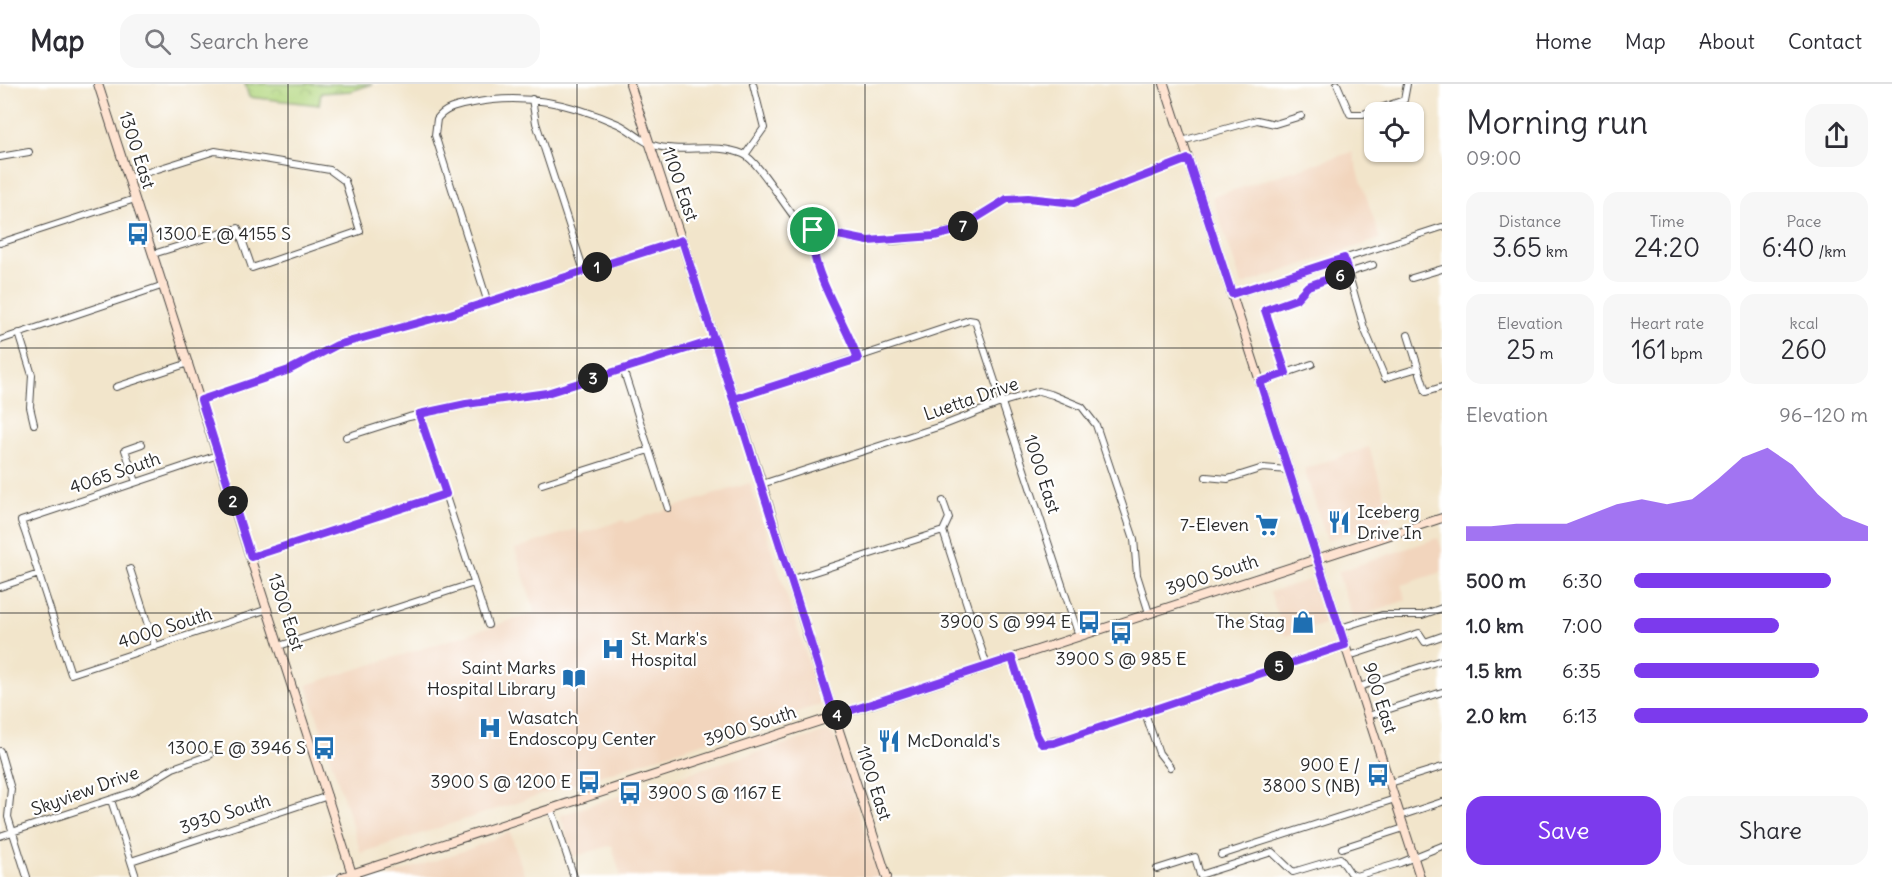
<!DOCTYPE html>
<html lang="en">
<head>
<meta charset="utf-8">
<style>
	body { margin:0; font-family:Delius,sans-serif; background:#f7f7f7; color:#2b2b33; height:100vh; display:flex; flex-direction:column; font-size:22px; white-space:nowrap }
	* { box-sizing:border-box; margin:0 }
	p { font-size:20px; color:#7c7c81 }
	.icon { flex:none; width:33px; height:33px; fill:none; stroke:currentColor; stroke-width:2; stroke-linecap:round; stroke-linejoin:round }
	.map { position:relative; flex:1; overflow:hidden }
	.panel { display:flex; flex-direction:column; background:#fff; width:450px }
	.panel>* { flex:none }
	.buttons { position:absolute; left:1364px; top:18px; display:grid; gap:12px }
	.buttons a { display:grid; place-items:center; width:60px; height:60px; border-radius:12px; background:#fff; box-shadow:0 2px 4px #0004; font-size:30px }
	.pin { position:absolute; display:grid; place-items:center; width:51px; height:51px; color:#fff; margin:-26px; border:3px solid #fff; border-radius:50%; box-shadow:0 2px 6px #0007 }
	.km { position:absolute; width:30px; height:30px; margin:-15px; border-radius:50%; background:#222; color:#fff; font-size:16px; line-height:30px; text-align:center }
	.round { display:grid; place-items:center; flex:none; width:63px; height:63px; border-radius:18px; background:#f7f7f7 }
	.head { display:flex; align-items:center; justify-content:space-between; height:102px; padding:0 24px }
	h1 { font-size:33px; font-weight:600; line-height:45px }
	.metrics { display:grid; grid-template-columns:repeat(3,1fr); gap:9px; height:102px; padding:6px 24px }
	.metrics div { display:grid; align-content:center; border-radius:15px; background:#f7f7f7; text-align:center }
	.metrics b { font-size:26px; font-weight:600 }
	.metrics small { font-size:16px; font-weight:400 }
	.metrics p { font-size:16px }
	.chart { height:168px; padding:12px 24px }
	.chart p { display:flex; justify-content:space-between }
	.chart svg { width:100%; height:108px; margin-top:6px; fill:#7c3aed; opacity:.7 }
	.action { display:flex; gap:12px; margin-top:auto; padding:12px 24px }
	.action a { flex:1; height:69px; border-radius:18px; background:#7c3aed; color:#fff; font-size:24px; font-weight:600; line-height:69px; text-align:center }
	.action a+a { background:#f7f7f7; color:#2b2b33 }
	ul { padding:0 24px; list-style:none; font-size:20px }
	li { display:grid; grid-template-columns:96px 72px 1fr; align-items:center; height:45px }
	li i { height:15px; border-radius:8px; background:#7c3aed }
	header { display:flex; align-items:center; gap:36px; box-sizing:border-box; height:84px; padding:0 30px; background:#fff; border-bottom:2px solid #e1e1e2 }
	header strong { font-size:28px }
	nav { display:flex; gap:33px; margin-inline-start:auto; font-size:21px }
	.search { width:420px; height:54px; background:#f7f7f7; display:flex; align-items:center; gap:15px; box-sizing:border-box; padding:0 21px; border-radius:18px; color:#7c7c81; font-size:22px }
	main { display:flex; flex:1; min-height:0 }
	.map>svg:first-child { display:block }
</style>
</head>
<body>
<header>
<strong>Map</strong>
<div class="search"><svg class="icon" aria-label="search" viewBox="0 0 24 24"><circle cx="10" cy="10" r="6"/><path d="M15 15l6 6"/></svg>Search here</div>
<nav><a>Home</a><a>Map</a><a>About</a><a>Contact</a></nav>
</header>
<main>
<div class="map">
<svg width="1442" height="793" viewBox="0 0 1442 793">
	<defs>
		<pattern id="park-crowns" width="20" height="18" patternUnits="userSpaceOnUse" patternTransform="scale(1.5)"><rect width="20" height="18" fill="#b3d780"/><path d="M2 6a3 3 0 1 1 6 0M12 15a3 3 0 1 1 6 0" fill="none" stroke="#9ab96f"/></pattern>
	</defs>
	<rect width="100%" height="100%" fill="#fff"/>
	<filter id="ink" filterUnits="userSpaceOnUse"><feTurbulence type="fractalNoise" baseFrequency=".0167" numOctaves="2"/><feDisplacementMap in="SourceGraphic" scale="12" xChannelSelector="R" yChannelSelector="G"/><feConvolveMatrix kernelMatrix="1 2 1 2 8 2 1 2 1" color-interpolation-filters="sRGB"/></filter>
	<filter id="wash" filterUnits="userSpaceOnUse"><feTurbulence type="fractalNoise" baseFrequency=".008" numOctaves="4" result="noise"/><feDisplacementMap in="SourceGraphic" scale="24" xChannelSelector="R" yChannelSelector="G"/><feGaussianBlur stdDeviation="1.35" result="paint"/><feColorMatrix in="noise" values="0 0 0 0 0 0 0 0 0 0 0 0 0 0 0 0 0 1.4 0 .05"/><feComposite in="paint" operator="in"/></filter>
	<g filter="url(#wash)">
		<rect width="100%" height="100%" fill="#f2e5cb"/>
		<!-- built -->
		<path fill="#f2d5bd" d="M1352 68 1380 155 1242 201 1212 113Z
			M1369 363 1392 436 1327 456 1304 385Z
			M750 399 822 620 361 769 307 601 535 529 515 465 577 445 579 450 624 436 625 439Z
			M1438 454 1442 465V488L1401 501 1406 516 1353 534 1338 490 1340 487Z
			M1309 496 1313 498 1325 540 1285 552 1270 508Z
			M827 648 834 652 838 662 880 793H621L612 761 573 773 560 731 717 680Z
			M510 748 525 793H386L475 763Z"/>
		<!-- park -->
		<path fill="url(#park-crowns)" stroke="#6f8156" stroke-width="1.5" d="M245 0H372L351 7 321 9 319 21 249 13Z"/>
	</g>
	<g filter="url(#ink)">
		<g fill="none" stroke-linecap="round" stroke-linejoin="round">
			<!-- street casing -->
			<g stroke="#494743" stroke-width="8">
				<path id="street" d="M1337 0 1350 30H1363L1404 16 1407 0
					M532 15 536 39 584 187
					M1182 57 1257 36 1275 40 1301 32
					M745 71 764 44 753 0
					M0 73 29 68
					M129 94 215 67 330 86 345 97 360 147 252 184 238 144 153 170
					M813 146C807 183 846 239 858 275
					M0 159 135 115
					M1344 174 1364 244 1385 294 1418 284
					M1412 194 1442 185
					M1232 211 1442 143
					M488 219 435 51 437 35C446 23 459 22 473 19 524 9 571 19 618 40 630 45 642 58 653 61 681 70 715 58 743 70 758 76 786 125 800 140L813 146 857 156 894 157 934 152 955 146 1007 115 1027 114 1074 119 1188 75
					M19 249 32 291 30 323 34 340
					M1408 251 1426 308 1442 303
					M0 256 164 201
					M623 285 668 424
					M1286 289 1265 226 1296 215 1312 200 1373 181
					M1260 298 1312 280
					M116 303 189 279
					M733 315 969 236 975 237 1079 552
					M201 316 289 286 337 261 447 231 682 156
					M419 330 488 541
					M346 353 409 333 452 323 547 309 715 256
					M218 371 21 437 26 451 71 590 268 525
					M1206 393 1228 395 1263 384 1288 386
					M136 398 125 366 142 360
					M542 400 649 366
					M762 400 944 341 1003 318 1039 307 1053 311 1082 323 1096 341 1134 455 1137 491 1149 529
					M943 417 949 434 943 447 987 582
					M251 473 445 410
					M130 485 155 563
					M792 495 943 447
					M0 503 39 490
					M1340 544 1382 531H1422L1442 524
					M279 562 474 499
					M1349 572 1419 549 1425 558 1442 552
					M1012 574 1037 651 1042 660 1082 650 1345 561
					M1359 603 1442 576
					M1145 629 1159 669 1170 683
					M1368 632 1442 608
					M0 667 11 705 8 733 27 793
					M1390 699 1442 683
					M111 716 136 793
					M551 724 574 793
					M1400 732 1442 718
					M0 752 133 708 173 684 210 671
					M1342 764 1404 744
					M1221 771 1395 715
					M131 777 328 712
					M1157 785 1195 773 1200 791 1272 768 1293 788 1340 774 1350 789 1356 792 1400 779 1442 762"/>
			</g>
			<!-- secondary casing -->
			<g stroke="#494743" stroke-width="10">
				<path id="secondary" d="M98 0 353 793
					M630 0 762 400 808 552 887 793
					M1164 0 1420 793
					M342 793 1442 434"/>
			</g>
			<!-- street -->
			<use href="#street" stroke="#fff" stroke-width="6"/>
			<!-- secondary -->
			<use href="#secondary" stroke="#fee3d1" stroke-width="8"/>
		</g>
	</g>
	<g fill="none" stroke-linecap="round" stroke-linejoin="round" filter="url(#ink)">
		<!-- route casing -->
		<g stroke="#fff" stroke-width="12">
			<path id="route" d="M813 146C807 184 846 238 858 275L733 315 682 156 447 231 337 261 289 286 201 316 251 473 446 410 419 330 466 320 547 309 715 256 834 632 1012 574 1037 651 1042 660 1054 659 1345 561 1260 298 1286 289 1265 226 1296 215 1308 202 1348 188 1344 174 1232 210 1188 75 1074 119 1028 114 1007 115 955 147 934 152 868 157 813 146"/>
		</g>
		<!-- route -->
		<use href="#route" stroke="#7c3aed" stroke-width="8"/>
	</g>
	<!-- grid -->
	<path fill="none" stroke="#2b2b2b" stroke-width="1.5" stroke-opacity="0.55" d="M288 0V793M577 0V793M865 0V793M1154 0V793M0 264H1442M0 529H1442"/>
	<!-- icons -->
	<defs>
		<g id="bus-bare" transform="scale(1.8)"><path d="M-5-6H5V4H4V6H2V4H-2V6H-4V4H-5ZM-3.5-4V0h7V-4ZM-3.5 1.2v1.5H-2V1.2ZM2 1.2v1.5H3.5V1.2Z" fill="#1f6fb2" stroke="#fff" stroke-width="2.5" paint-order="stroke"/></g>
		<g id="restaurant-bare" transform="scale(1.8)"><path d="M-5-6h1v4h1v-4h1v4h1v-4h1v5L-1.5 .5V6h-2V.5L-5-1ZM5-6V6H3V1.5H1.5Q1.5-4 5-6Z" fill="#1f6fb2" stroke="#fff" stroke-width="2.5" paint-order="stroke"/></g>
		<g id="supermarket-bare" transform="scale(1.8)"><path d="M-6-5.5h2.5l.6 2H6L4.5 2H-2.5L-4.4-4H-6ZM-1.5 3.2a1.3 1.3 0 1 0 .1 0ZM3 3.2a1.3 1.3 0 1 0 .1 0Z" fill="#1f6fb2" stroke="#fff" stroke-width="2.5" paint-order="stroke"/></g>
		<g id="shop-bare" transform="scale(1.8)"><path d="M-5-2.5h2.3a2.7 3.5 0 0 1 5.4 0H5L5.5 6h-11ZM-1.5-2.5h3a1.5 2.3 0 0 0-3 0Z" fill="#1f6fb2" stroke="#fff" stroke-width="2.5" paint-order="stroke"/></g>
		<g id="hospital-bare" transform="scale(1.8)"><path d="M-5-5h3v3.5h4V-5h3V5h-3V1.5h-4V5h-3Z" fill="#1f6fb2" stroke="#fff" stroke-width="2.5" paint-order="stroke"/></g>
		<g id="library-bare" transform="scale(1.8)"><path d="M-6-4Q-3-5.5-.7-3.5V5Q-3 3-6 4ZM6-4Q3-5.5 .7-3.5V5Q3 3 6 4Z" fill="#1f6fb2" stroke="#fff" stroke-width="2.5" paint-order="stroke"/></g>
	</defs>
	<g fill-rule="evenodd">
		<use href="#bus-bare" x="138" y="150"/>
		<use href="#restaurant-bare" x="1339" y="438"/>
		<use href="#supermarket-bare" x="1267" y="441"/>
		<use href="#bus-bare" x="1089" y="538"/>
		<use href="#shop-bare" x="1303" y="538"/>
		<use href="#bus-bare" x="1121" y="549"/>
		<use href="#hospital-bare" x="613" y="565"/>
		<use href="#library-bare" x="574" y="594"/>
		<use href="#hospital-bare" x="490" y="644"/>
		<use href="#restaurant-bare" x="889" y="657"/>
		<use href="#bus-bare" x="324" y="664"/>
		<use href="#bus-bare" x="1378" y="691"/>
		<use href="#bus-bare" x="589" y="698"/>
		<use href="#bus-bare" x="630" y="709"/>
	</g>
	<g text-anchor="middle" stroke-width="4.5" stroke-linejoin="round" paint-order="stroke">
		<!-- street labels -->
		<g font-size="18" fill="#2b2b2b" stroke="#fff">
			<text transform="translate(137 66) rotate(72)" y="6">1300 East</text>
			<text transform="translate(680 100) rotate(71)" y="6">1100 East</text>
			<text transform="translate(971 315) rotate(-19)" y="6">Luetta Drive</text>
			<text transform="translate(115 389) rotate(-19)" y="6">4065 South</text>
			<text transform="translate(1042 390) rotate(72)" y="6">1000 East</text>
			<text transform="translate(1212 491) rotate(-18)" y="6">3900 South</text>
			<text transform="translate(286 528) rotate(72)" y="6">1300 East</text>
			<text transform="translate(165 544) rotate(-18)" y="6">4000 South</text>
			<text transform="translate(1380 614) rotate(72)" y="6">900 East</text>
			<text transform="translate(750 642) rotate(-18)" y="6">3900 South</text>
			<text transform="translate(874 699) rotate(72)" y="6">1100 East</text>
			<text transform="translate(85 707) rotate(-20)" y="6">Skyview Drive</text>
			<text transform="translate(225 730) rotate(-18)" y="6">3930 South</text>
		</g>
		<!-- poi labels -->
		<g font-size="18" fill="#2b2b2b" stroke="#fff" text-anchor="end">
			<text x="156" y="156" text-anchor="start">1300 E @ 4155 S</text>
			<text x="1357" y="434" text-anchor="start">Iceberg<tspan x="1357" dy="21">Drive In</tspan></text>
			<text x="1249" y="447">7-Eleven</text>
			<text x="1071" y="544">3900 S @ 994 E</text>
			<text x="1285" y="544">The Stag</text>
			<text x="631" y="561" text-anchor="start">St. Mark's<tspan x="631" dy="21">Hospital</tspan></text>
			<text x="1121" y="581" text-anchor="middle">3900 S @ 985 E</text>
			<text x="556" y="590">Saint Marks<tspan x="556" dy="21">Hospital Library</tspan></text>
			<text x="508" y="640" text-anchor="start">Wasatch<tspan x="508" dy="21">Endoscopy Center</tspan></text>
			<text x="907" y="663" text-anchor="start">McDonald's</text>
			<text x="306" y="670">1300 E @ 3946 S</text>
			<text x="1360" y="687">900 E /<tspan x="1360" dy="21">3800 S (NB)</tspan></text>
			<text x="571" y="704">3900 S @ 1200 E</text>
			<text x="648" y="715" text-anchor="start">3900 S @ 1167 E</text>
		</g>
	</g>
</svg>
<div class="buttons">
<a><svg class="icon" aria-label="locate" viewBox="0 0 24 24"><circle cx="12" cy="12" r="6"/><path d="M12 2v4M12 18v4M2 12h4M18 12h4"/></svg></a>
</div>
<div class="pin" style="left:813px;top:146px;background:#1e9e55"><svg class="icon" aria-label="arrive" viewBox="0 0 24 24"><path d="M6 21V4h12l-3 4 3 4H6"/></svg></div>
<b class="km" style="left:597px;top:183px">1</b>
<b class="km" style="left:233px;top:417px">2</b>
<b class="km" style="left:593px;top:294px">3</b>
<b class="km" style="left:837px;top:631px">4</b>
<b class="km" style="left:1279px;top:582px">5</b>
<b class="km" style="left:1340px;top:191px">6</b>
<b class="km" style="left:963px;top:142px">7</b>
</div>
<section class="panel">
<div class="head"><div><h1>Morning run</h1><p>09:00</p></div><a class="round"><svg class="icon" aria-label="share" viewBox="0 0 24 24"><path d="M12 15V3M7 8l5-5 5 5M5 13v7h14v-7"/></svg></a></div>
<div class="metrics">
<div><p>Distance</p><b>3.65<small> km</small></b></div>
<div><p>Time</p><b>24:20</b></div>
<div><p>Pace</p><b>6:40<small> /km</small></b></div>
</div>
<div class="metrics">
<div><p>Elevation</p><b>25<small> m</small></b></div>
<div><p>Heart rate</p><b>161<small> bpm</small></b></div>
<div><p>kcal</p><b>260</b></div>
</div>
<div class="chart"><p><span>Elevation</span>96–120 m</p>
<svg viewBox="0 0 160 44" preserveAspectRatio="none"><path d="M0 44V38L10 38L20 37L30 37L40 37L50 33L60 29L70 27L80 29L90 27L100 19L110 10L120 6L130 13L140 25L150 34L160 38V44z"/></svg>
</div>
<ul>
<li><b>500 m</b>6:30<i style="width:84%"></i></li>
<li><b>1.0 km</b>7:00<i style="width:62%"></i></li>
<li><b>1.5 km</b>6:35<i style="width:79%"></i></li>
<li><b>2.0 km</b>6:13<i style="width:100%"></i></li>
</ul>
<div class="action"><a>Save</a><a>Share</a></div>
</section>
</main>
</body>
</html>
